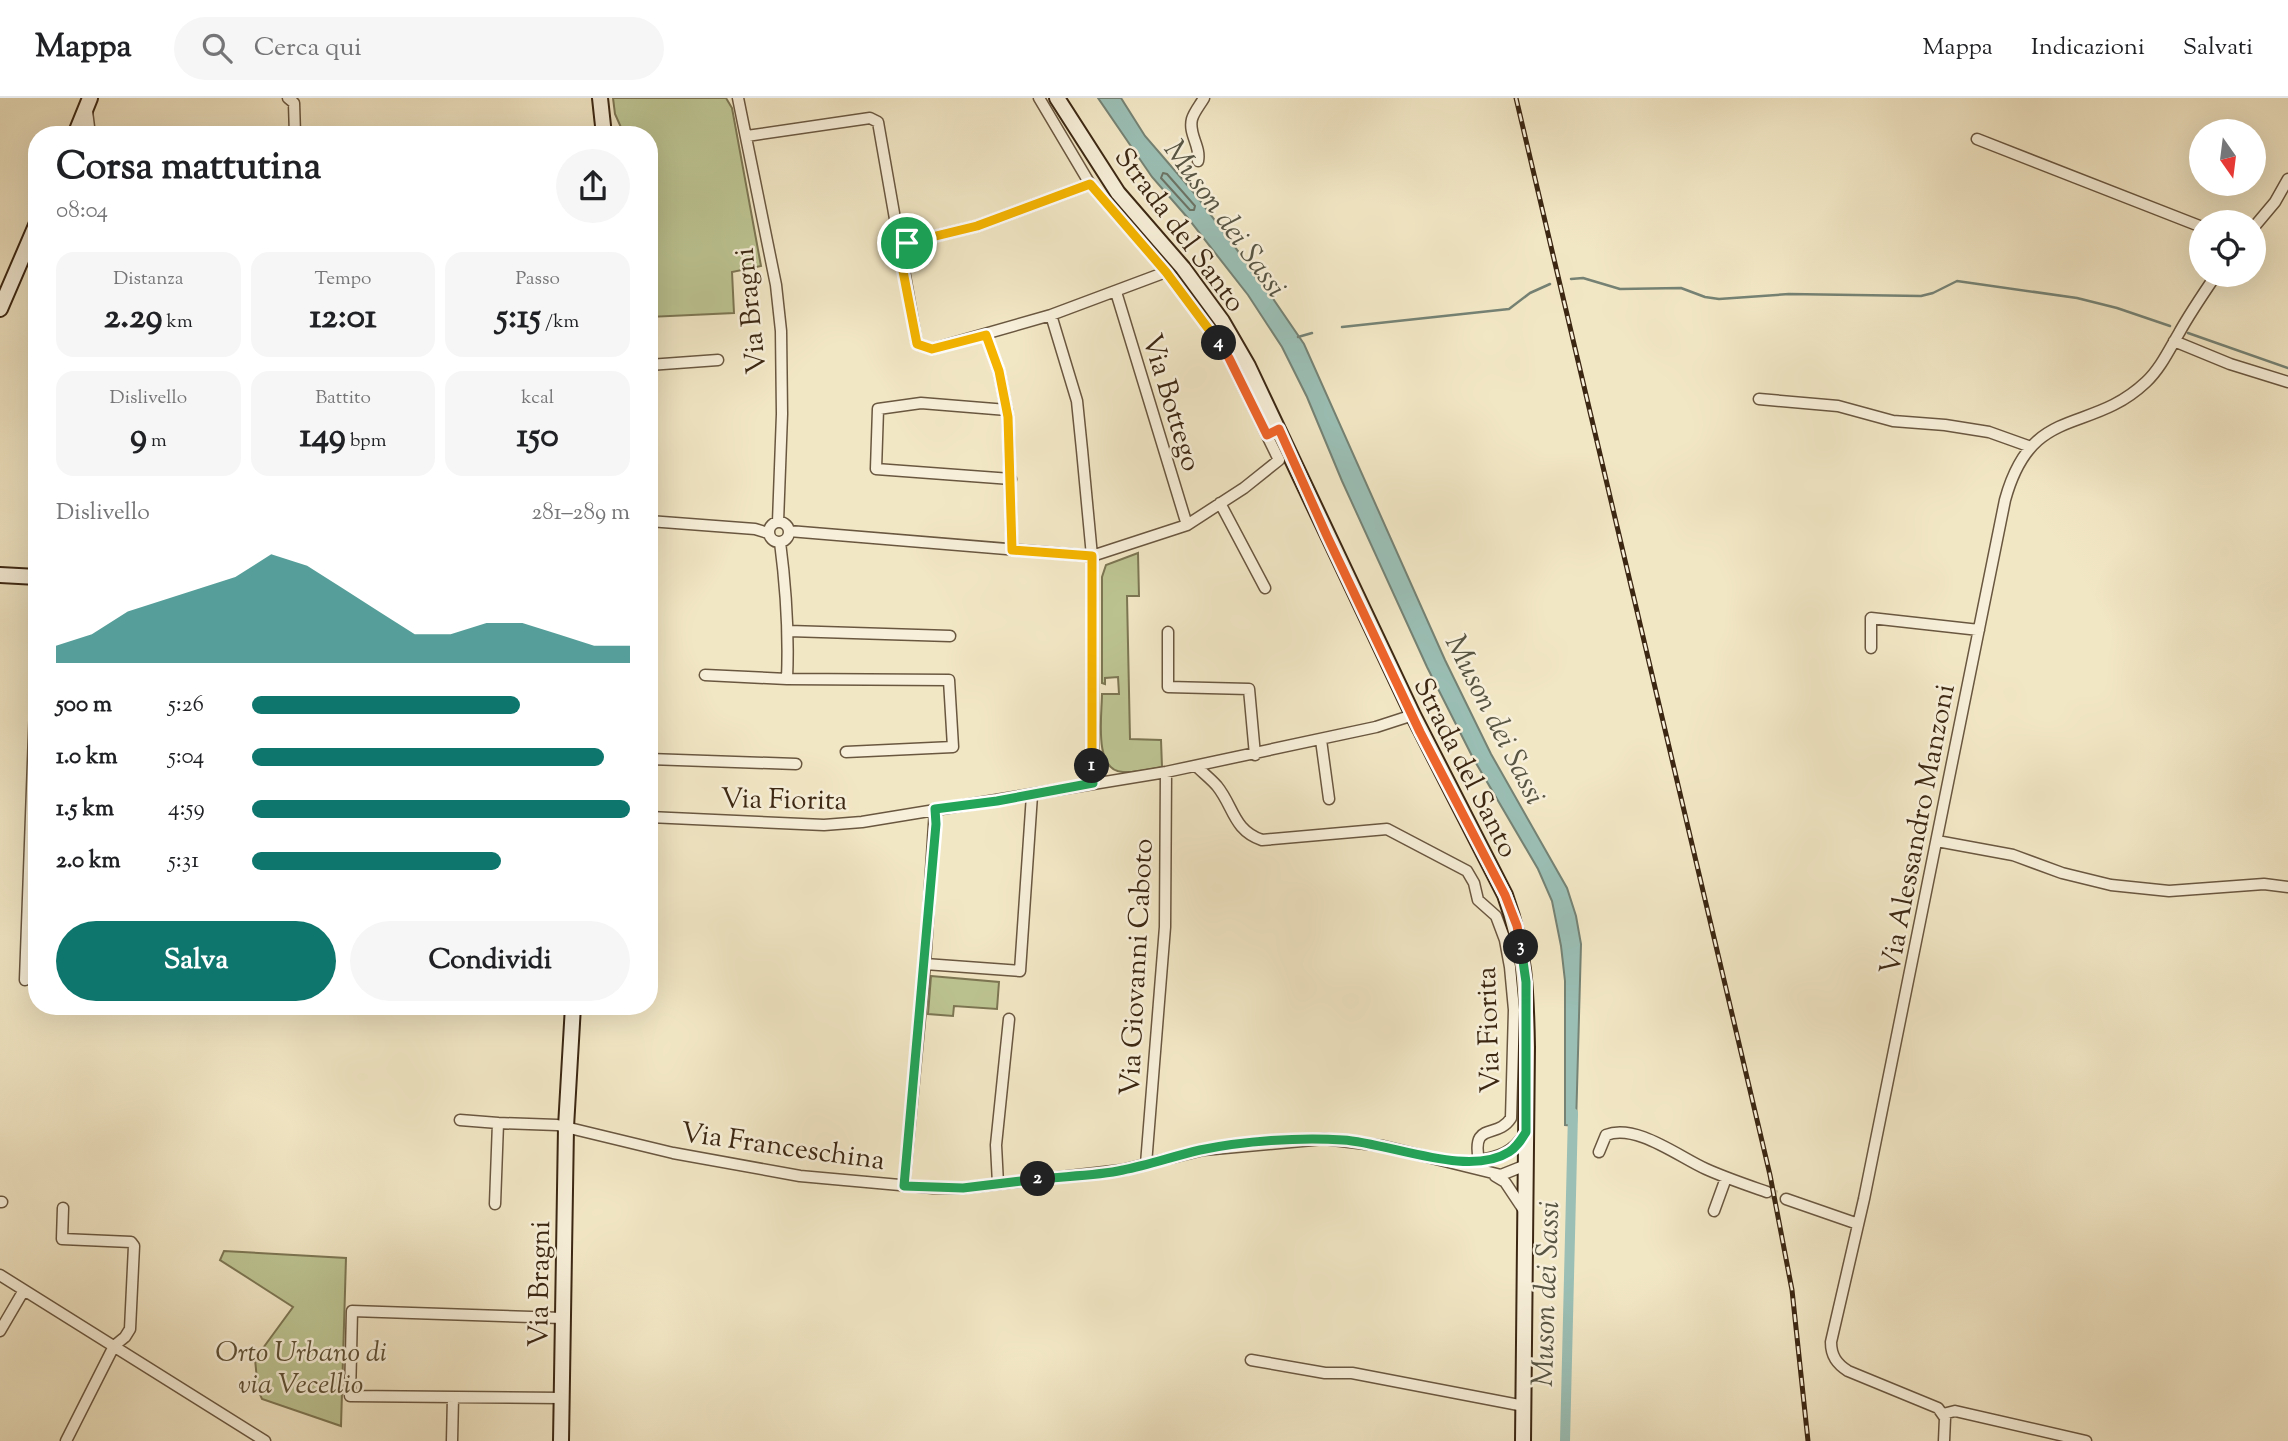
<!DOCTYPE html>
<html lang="it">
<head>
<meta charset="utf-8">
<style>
	body { margin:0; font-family:"Sorts Mill Goudy",serif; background:#f6f6f6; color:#202124; height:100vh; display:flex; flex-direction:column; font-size:26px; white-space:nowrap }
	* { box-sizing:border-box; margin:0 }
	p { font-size:23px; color:#757577 }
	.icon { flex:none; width:38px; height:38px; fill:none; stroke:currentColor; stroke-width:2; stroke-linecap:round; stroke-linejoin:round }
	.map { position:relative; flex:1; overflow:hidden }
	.panel { position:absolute; left:28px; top:28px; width:630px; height:889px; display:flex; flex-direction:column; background:#fff; border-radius:28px; box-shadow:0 7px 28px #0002 }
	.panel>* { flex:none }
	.needle { width:46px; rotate:166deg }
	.tools { position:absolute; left:2189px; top:21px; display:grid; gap:14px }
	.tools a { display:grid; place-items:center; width:77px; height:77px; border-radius:50%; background:#fff; box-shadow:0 7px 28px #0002; font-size:35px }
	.pin { position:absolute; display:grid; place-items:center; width:60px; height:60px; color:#fff; margin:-30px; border:4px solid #fff; border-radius:50%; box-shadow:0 2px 7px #0007 }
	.km { position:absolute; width:35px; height:35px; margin:-18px; border-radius:50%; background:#222; color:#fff; font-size:19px; line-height:35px; text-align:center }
	.round { display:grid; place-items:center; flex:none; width:74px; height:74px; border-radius:37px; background:#f6f6f6 }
	.overview { display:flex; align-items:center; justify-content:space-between; height:119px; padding:0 28px }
	h1 { font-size:38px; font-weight:800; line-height:52px }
	.figures { display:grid; grid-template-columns:repeat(3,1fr); gap:10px; height:119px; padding:7px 28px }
	.figures div { display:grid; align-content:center; border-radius:18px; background:#f6f6f6; text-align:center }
	.figures b { font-size:35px; font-weight:800 }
	.figures small { font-size:19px; font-weight:400 }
	.figures p { font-size:19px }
	.chart { height:196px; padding:14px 28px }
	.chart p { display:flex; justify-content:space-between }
	.chart svg { width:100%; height:126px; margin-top:7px; fill:#0f766e; opacity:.7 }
	.cta { display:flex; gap:14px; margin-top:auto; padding:14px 28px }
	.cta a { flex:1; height:80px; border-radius:42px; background:#0f766e; color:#fff; font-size:28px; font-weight:800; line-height:80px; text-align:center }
	.cta a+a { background:#f6f6f6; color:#202124 }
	ul { padding:0 28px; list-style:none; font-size:23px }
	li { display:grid; grid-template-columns:112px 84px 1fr; align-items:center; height:52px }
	li i { height:18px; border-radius:9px; background:#0f766e }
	header { display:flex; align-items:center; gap:42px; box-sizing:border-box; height:98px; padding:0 35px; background:#fff; border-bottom:2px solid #e0e0e0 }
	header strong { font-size:33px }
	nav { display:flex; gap:38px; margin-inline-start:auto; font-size:24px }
	.search { width:490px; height:63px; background:#f6f6f6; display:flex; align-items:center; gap:18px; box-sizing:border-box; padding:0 24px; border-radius:38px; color:#757577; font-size:26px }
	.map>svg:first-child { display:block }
</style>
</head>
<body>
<header>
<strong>Mappa</strong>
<div class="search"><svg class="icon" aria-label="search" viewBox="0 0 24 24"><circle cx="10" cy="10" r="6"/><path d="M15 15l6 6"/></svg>Cerca qui</div>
<nav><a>Mappa</a><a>Indicazioni</a><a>Salvati</a></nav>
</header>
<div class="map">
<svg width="2288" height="1343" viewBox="0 0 2288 1343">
	<rect width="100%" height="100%" fill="#f2e7c5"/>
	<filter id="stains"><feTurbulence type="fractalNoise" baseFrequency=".00286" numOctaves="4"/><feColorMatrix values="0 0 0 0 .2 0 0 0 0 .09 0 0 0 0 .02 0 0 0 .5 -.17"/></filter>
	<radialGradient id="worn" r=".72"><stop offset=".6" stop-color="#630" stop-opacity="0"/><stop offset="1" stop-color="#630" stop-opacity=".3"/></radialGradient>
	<!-- green -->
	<path fill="#bdc593" stroke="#7c7653" stroke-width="2" d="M613 0H726L732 10 761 168 732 174 734 215 649 219V37H633L632 33 623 34 615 16Z
		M1138 455 1139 498H1127L1130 641 1161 642 1162 669C1150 671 1135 675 1123 674 1093 673 1102 617 1102 596H1119L1118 579 1105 580V586L1102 585V479L1106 467Z
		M931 878 999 884 997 911 954 908 953 918 928 916Z
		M224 1153 346 1160 341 1328 262 1301 258 1292 255 1261 293 1209 220 1162Z"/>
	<!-- water -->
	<path fill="#9bbfb5" stroke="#758274" stroke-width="2" d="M1098 0H1121L1145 38 1195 96 1265 189 1304 246 1445 562 1491 656 1567 790 1576 818 1581 846 1576 1028 1565 1027V883L1561 848 1552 803 1538 771 1473 660 1427 569 1342 383 1307 299 1282 249 1248 197 1187 119 1152 79Z"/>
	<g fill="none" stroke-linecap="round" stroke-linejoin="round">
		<!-- shore -->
		<path stroke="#6c7364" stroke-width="2" d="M1163 75 1167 76 1195 108 1194 112H1190L1161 80Z"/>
		<!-- stream -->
		<path stroke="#758274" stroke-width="2.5" d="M1571 181 1583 180 1620 191 1681 190 1705 199 1719 201 1789 196 1921 198 1933 195 1957 183 2077 200 2117 210 2170 228
			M1342 229 1509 211 1530 195 1550 186
			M2188 235 2288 270
			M1298 239 1312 235"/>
		<!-- canal -->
		<path stroke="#9bbfb5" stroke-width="10" d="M1565 1343 1573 1015"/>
		<!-- street-tunnel -->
		<path stroke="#cec1a1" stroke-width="10" stroke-dasharray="10 5" stroke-linecap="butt" d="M1767 1094 1786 1101"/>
		<!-- street casing -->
		<g stroke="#6a5740" stroke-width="13">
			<path id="street" d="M288 0 294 5 295 37
				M738 0 776 187 781 233 782 316 778 424
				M87 13 90 37
				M747 38 870 20 878 24 917 246 932 251 1051 217 1166 174
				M1977 41 2202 129
				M1198 63C1201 48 1188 36 1192 21 1194 14 1200 7 1204 0
				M2254 129 2275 104 2288 81
				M898 147 977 128 1090 86
				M1116 194 1187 427
				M1051 217 1077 303 1082 352 1092 458 1093 685
				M986 237 999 273 1008 319 1012 452
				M2174 243 2230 266 2288 284
				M649 267 718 262
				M1759 301 1838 308 1893 323 1945 327 1989 334 2031 349
				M1007 312 921 305 878 311 876 371 1011 381
				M1220 405 1265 490
				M649 423 755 431 768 435
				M769 434a10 10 0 1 1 20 0a10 10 0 1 1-20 0Z
				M789 433 1092 458 1187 427 1244 390 1279 362 1229 260 1202 220 1166 174 1090 86 1039 0
				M780 444C786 490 789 535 787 581
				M789 533 950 538
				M1168 534V589L1249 591 1255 657
				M1871 550V520L1979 532
				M705 577 787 581 949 582 953 649 846 654
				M1321 642 1329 701
				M649 661 796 666
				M1196 668C1203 675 1211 681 1217 688 1234 709 1233 732 1262 742L1387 731 1467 773 1474 785 1478 802 1496 818 1505 842 1510 869 1514 912 1511 1020C1497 1042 1471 1022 1479 1063
				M649 719 824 727 862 724 1166 674 1376 629 1413 617
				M1937 743 2013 757 2062 775 2111 787 2169 793 2264 786 2288 789
				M925 866 1020 873 1032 697
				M25 882 37 554
				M460 1022 498 1025
				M1599 1054 1606 1037C1636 1025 1679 1059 1706 1071 1726 1080 1747 1087 1767 1094
				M1476 1063C1499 1059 1513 1055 1526 1034
				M1146 1066 1165 829 1166 674
				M1495 1078 1505 1084 1525 1114
				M998 1086 996 1047 1009 921
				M904 1088 925 866 935 711
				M1786 1101 1858 1126
				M0 1104H2
				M495 1106 498 1025 557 1027 673 1055 800 1078 933 1090H963L1122 1072 1203 1052 1324 1041 1383 1048 1501 1077 1526 1067
				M63 1110 62 1141 131 1144 134 1148 130 1231 125 1239 114 1248 66 1343
				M1714 1113 1726 1080
				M0 1177 265 1343
				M0 1233 24 1192
				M1251 1262 1325 1275H1352L1524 1308
				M561 1300 350 1298 352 1213 562 1220
				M1943 1316 1955 1313 2086 1343
				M452 1343 453 1299
				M1944 1343 1945 1320 1938 1310 1848 1273C1837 1266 1831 1258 1831 1244L1864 1101 2005 402C2032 304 2089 338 2146 284 2160 271 2169 252 2179 235 2190 215 2203 196 2216 177"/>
		</g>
		<!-- secondary casing -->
		<g stroke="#3c2713" stroke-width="18">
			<path id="secondary" d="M600 0 604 37
				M1057 0 1118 95 1183 170 1222 223 1248 268 1413 617 1505 797C1525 852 1526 892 1527 949L1523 1343
				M75 37 90 0
				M0 211 37 125
				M0 477 37 479
				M561 1343 566 1029 573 908"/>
		</g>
		<!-- street -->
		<use href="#street" stroke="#f7efd9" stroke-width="10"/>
		<!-- secondary -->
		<use href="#secondary" stroke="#f7efd9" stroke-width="14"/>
		<!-- rail casing -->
		<g stroke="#3c2713" stroke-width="5">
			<path id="rail" d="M1516 0 1770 1077 1792 1192 1808 1343"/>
		</g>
		<!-- rail -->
		<use href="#rail" stroke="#f7efd9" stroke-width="2.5" stroke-dasharray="8" stroke-linecap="butt"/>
	</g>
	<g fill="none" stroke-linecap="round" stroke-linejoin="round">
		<!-- split-1 casing -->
		<g stroke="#fff" stroke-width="14">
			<path id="split-1" d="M907 145 898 147 917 246 932 251 986 237 999 273 1008 319 1012 452 1092 458V668"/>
		</g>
		<!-- split-2 casing -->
		<g stroke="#fff" stroke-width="14">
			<path id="split-2" d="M1038 1081 963 1090 904 1088 936 726 935 711 997 703 1093 685 1092 668"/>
		</g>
		<!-- split-3 casing -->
		<g stroke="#fff" stroke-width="14">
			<path id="split-3" d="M1038 1081C1066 1078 1096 1078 1123 1072 1149 1067 1174 1058 1200 1052 1243 1043 1299 1039 1343 1042 1390 1045 1468 1080 1509 1054 1517 1049 1521 1042 1526 1034V884L1521 849"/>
		</g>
		<!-- split-4 casing -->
		<g stroke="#fff" stroke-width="14">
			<path id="split-4" d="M1219 245 1229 260 1267 337 1279 331 1327 438 1420 634 1505 797 1517 828 1521 849"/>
		</g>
		<!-- split-5 casing -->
		<g stroke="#fff" stroke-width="14">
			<path id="split-5" d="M907 145 977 128 1090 86 1166 174 1219 245"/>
		</g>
		<!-- split-1 -->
		<use href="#split-1" stroke="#f5b400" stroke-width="9"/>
		<!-- split-2 -->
		<use href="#split-2" stroke="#22a559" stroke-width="9"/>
		<!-- split-3 -->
		<use href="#split-3" stroke="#22a559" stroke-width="9"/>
		<!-- split-4 -->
		<use href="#split-4" stroke="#f0652b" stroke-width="9"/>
		<!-- split-5 -->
		<use href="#split-5" stroke="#f5b400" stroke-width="9"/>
	</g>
	<g text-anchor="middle" stroke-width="5" stroke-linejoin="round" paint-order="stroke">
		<!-- street labels -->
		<g font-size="28" fill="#3c2713" stroke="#f7efd9">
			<text transform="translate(1181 131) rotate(53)" y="10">Strada del Santo</text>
			<text transform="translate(749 213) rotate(-96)" y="10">Via Bragni</text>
			<text transform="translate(1173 304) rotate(73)" y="10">Via Bottego</text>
			<text transform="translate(1467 669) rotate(63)" y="10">Strada del Santo</text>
			<text transform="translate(784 700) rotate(1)" y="10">Via Fiorita</text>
			<text transform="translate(1916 731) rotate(-79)" y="10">Via Alessandro Manzoni</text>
			<text transform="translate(1135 869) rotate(-87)" y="10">Via Giovanni Caboto</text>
			<text transform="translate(1487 932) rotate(-92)" y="10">Via Fiorita</text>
			<text transform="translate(783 1047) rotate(8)" y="10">Via Franceschina</text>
			<text transform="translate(538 1186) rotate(-89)" y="10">Via Bragni</text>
		</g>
		<!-- park labels -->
		<g font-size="28" font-style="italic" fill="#5c4e33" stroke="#f7efd9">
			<text x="301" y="1263">Orto Urbano di<tspan x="301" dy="32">via Vecellio</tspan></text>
		</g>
		<!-- water labels -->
		<g font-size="30" font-style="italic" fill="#585544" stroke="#f7efd9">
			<text transform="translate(1226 120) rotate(54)" y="10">Muson dei Sassi</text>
			<text transform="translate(1496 621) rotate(63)" y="10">Muson dei Sassi</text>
			<text transform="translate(1545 1196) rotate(-88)" y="10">Muson dei Sassi</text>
		</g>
	</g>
	<rect width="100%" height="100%" filter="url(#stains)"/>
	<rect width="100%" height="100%" fill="url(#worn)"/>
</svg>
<div class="tools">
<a><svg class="needle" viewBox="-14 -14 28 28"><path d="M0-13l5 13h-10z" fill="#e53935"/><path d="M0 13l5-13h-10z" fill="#757577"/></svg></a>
<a><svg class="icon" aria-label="locate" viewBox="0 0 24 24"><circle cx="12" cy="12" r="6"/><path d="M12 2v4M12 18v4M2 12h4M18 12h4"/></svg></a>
</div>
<div class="pin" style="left:907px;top:145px;background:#1e9e55"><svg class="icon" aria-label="arrive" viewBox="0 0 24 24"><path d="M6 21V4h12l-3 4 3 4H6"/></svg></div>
<b class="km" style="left:1092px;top:668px">1</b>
<b class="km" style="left:1038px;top:1081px">2</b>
<b class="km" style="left:1521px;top:849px">3</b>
<b class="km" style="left:1219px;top:245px">4</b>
<section class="panel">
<div class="overview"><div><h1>Corsa mattutina</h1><p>08:04</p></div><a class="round"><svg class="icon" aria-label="share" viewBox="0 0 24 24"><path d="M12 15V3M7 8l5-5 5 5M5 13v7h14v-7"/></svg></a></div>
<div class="figures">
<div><p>Distanza</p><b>2.29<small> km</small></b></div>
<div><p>Tempo</p><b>12:01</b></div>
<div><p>Passo</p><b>5:15<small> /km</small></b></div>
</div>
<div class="figures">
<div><p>Dislivello</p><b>9<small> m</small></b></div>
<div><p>Battito</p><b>149<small> bpm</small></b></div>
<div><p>kcal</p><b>150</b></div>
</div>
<div class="chart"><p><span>Dislivello</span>281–289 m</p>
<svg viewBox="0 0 160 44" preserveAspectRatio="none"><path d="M0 44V38L10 34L20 26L30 22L40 18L50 14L60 6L70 10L80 18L90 26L100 34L110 34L120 30L130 30L140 34L150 38L160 38V44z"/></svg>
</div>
<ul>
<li><b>500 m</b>5:26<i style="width:71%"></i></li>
<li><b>1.0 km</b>5:04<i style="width:93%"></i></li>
<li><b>1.5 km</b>4:59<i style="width:100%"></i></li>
<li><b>2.0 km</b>5:31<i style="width:66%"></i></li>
</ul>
<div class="cta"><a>Salva</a><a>Condividi</a></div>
</section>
</div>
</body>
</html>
